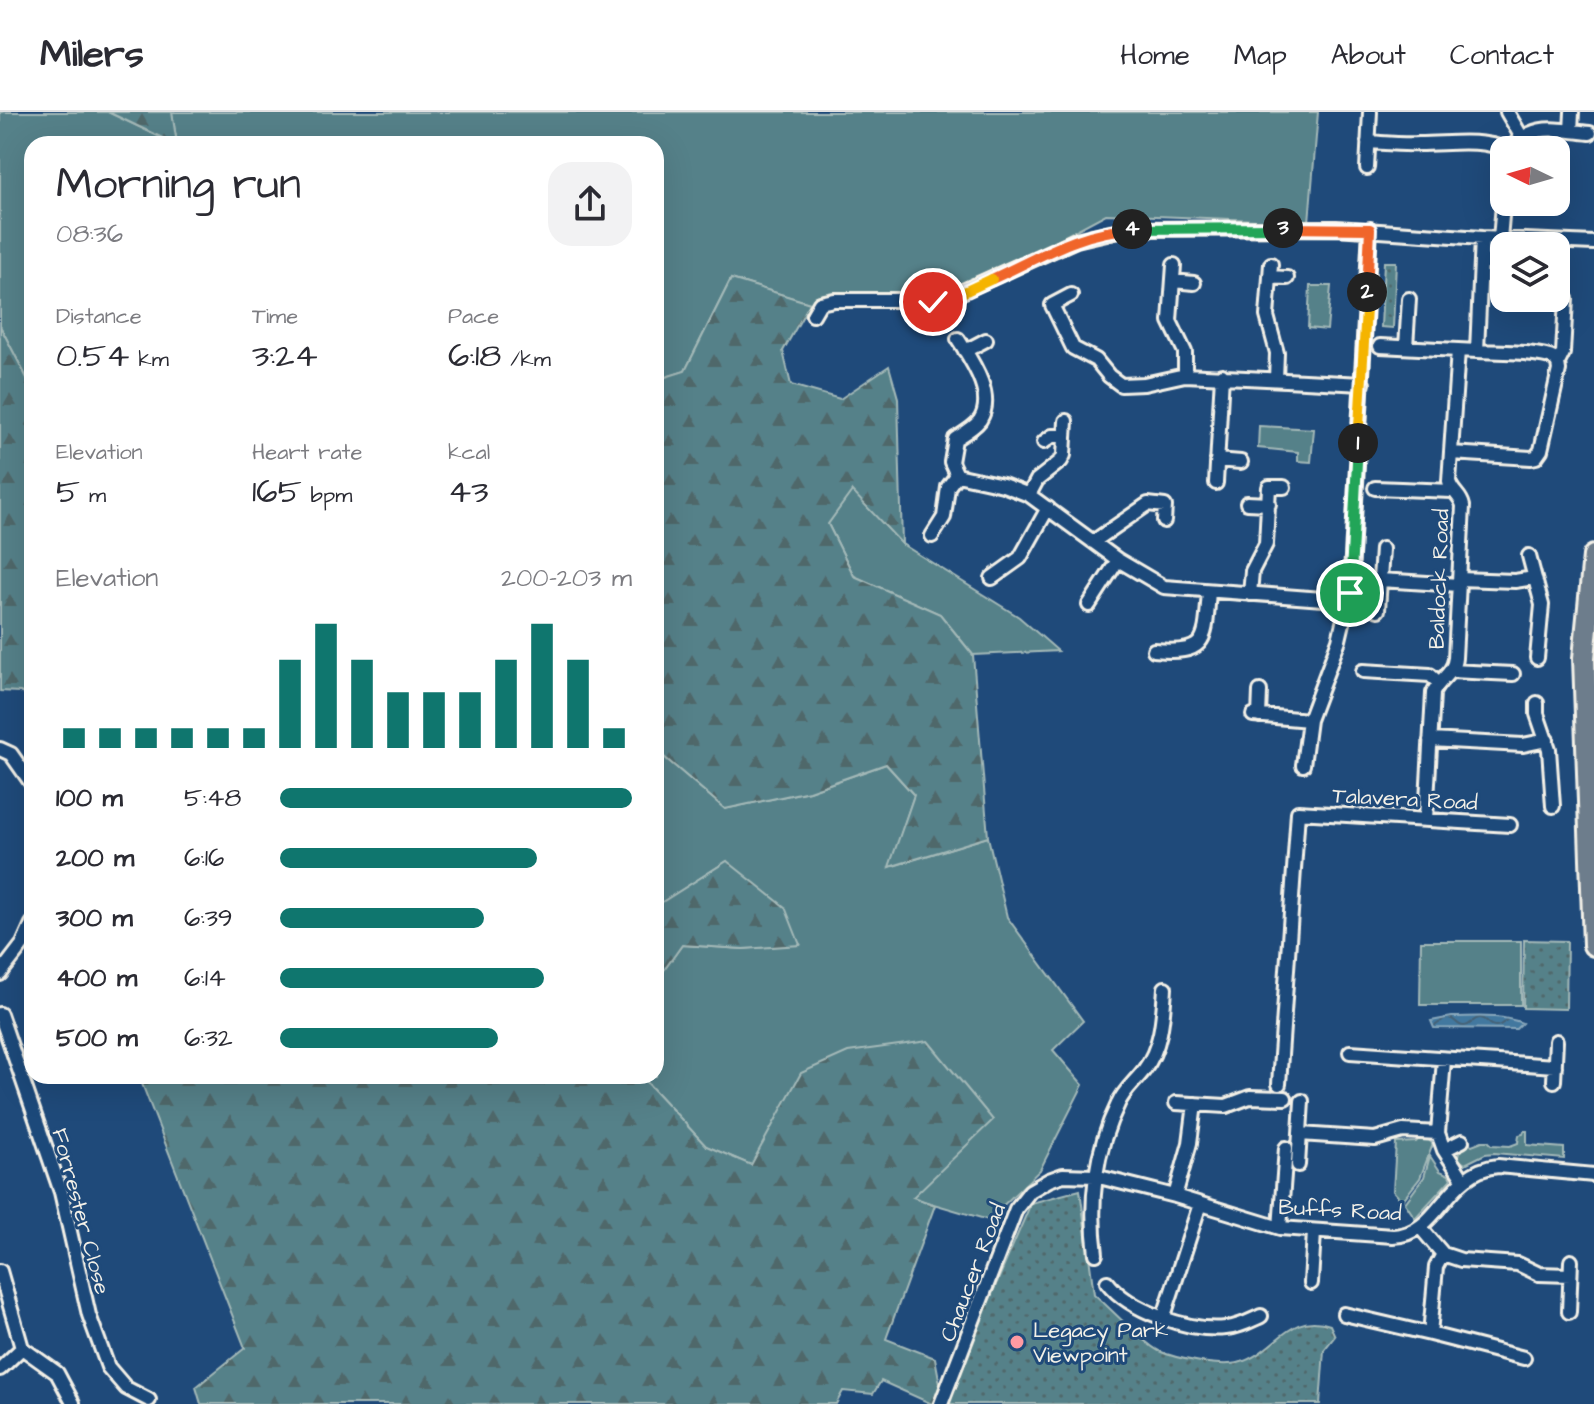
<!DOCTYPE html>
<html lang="en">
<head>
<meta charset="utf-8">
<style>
	body { margin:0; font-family:"Architects Daughter",sans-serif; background:#f2f2f3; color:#2b2b33; height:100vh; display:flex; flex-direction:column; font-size:30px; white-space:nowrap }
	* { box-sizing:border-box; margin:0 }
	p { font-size:26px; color:#7c7c81 }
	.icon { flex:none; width:44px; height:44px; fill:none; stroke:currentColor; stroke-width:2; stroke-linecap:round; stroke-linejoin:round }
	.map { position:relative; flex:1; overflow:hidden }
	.side { position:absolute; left:24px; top:24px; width:640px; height:948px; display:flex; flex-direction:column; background:#fff; border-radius:24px; box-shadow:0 8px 32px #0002 }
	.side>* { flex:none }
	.needle { width:52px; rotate:275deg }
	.controls { position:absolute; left:1490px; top:24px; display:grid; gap:16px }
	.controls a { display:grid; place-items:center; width:80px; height:80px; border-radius:16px; background:#fff; box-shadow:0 8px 32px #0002; font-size:40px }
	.pin { position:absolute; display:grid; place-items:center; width:68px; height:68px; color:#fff; margin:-34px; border:4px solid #fff; border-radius:50%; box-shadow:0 2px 8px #0007 }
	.km { position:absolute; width:40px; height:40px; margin:-20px; border-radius:50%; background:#222; color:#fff; font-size:22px; line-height:40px; text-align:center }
	.round { display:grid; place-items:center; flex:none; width:84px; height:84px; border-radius:24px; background:#f2f2f3 }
	.summary { display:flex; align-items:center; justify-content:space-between; height:136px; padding:0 32px }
	h1 { font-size:44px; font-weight:600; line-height:60px }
	.figures { display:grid; grid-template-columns:repeat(3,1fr); gap:12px; height:136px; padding:8px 32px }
	.figures div { display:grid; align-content:center }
	.figures b { font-size:34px; font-weight:600 }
	.figures small { font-size:22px; font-weight:400 }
	.figures p { font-size:22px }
	.chart { height:224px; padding:16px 32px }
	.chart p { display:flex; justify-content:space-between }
	.chart svg { width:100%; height:144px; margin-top:8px; stroke:#0f766e; stroke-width:6 }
	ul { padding:0 32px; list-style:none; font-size:26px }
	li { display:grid; grid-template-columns:128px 96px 1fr; align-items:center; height:60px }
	li i { height:20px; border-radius:10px; background:#0f766e }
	header { display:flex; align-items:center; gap:48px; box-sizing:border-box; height:112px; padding:0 40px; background:#fff; border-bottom:2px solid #e1e1e2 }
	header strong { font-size:38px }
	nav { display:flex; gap:44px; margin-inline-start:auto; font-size:28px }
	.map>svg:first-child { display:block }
</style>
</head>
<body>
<header>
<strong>Milers</strong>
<nav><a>Home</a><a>Map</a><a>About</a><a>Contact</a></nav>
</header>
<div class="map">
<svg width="1594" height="1292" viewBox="0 0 1594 1292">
	<defs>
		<pattern id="forest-firs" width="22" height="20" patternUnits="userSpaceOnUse" patternTransform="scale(2)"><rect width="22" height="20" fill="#558189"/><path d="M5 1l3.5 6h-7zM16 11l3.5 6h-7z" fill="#50676b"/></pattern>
		<pattern id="park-dots" width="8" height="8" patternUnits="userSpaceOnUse" patternTransform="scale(2)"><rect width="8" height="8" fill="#558189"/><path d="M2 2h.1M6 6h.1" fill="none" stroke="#50676b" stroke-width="1.8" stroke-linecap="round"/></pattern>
		<pattern id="water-waves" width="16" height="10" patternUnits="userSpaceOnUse" patternTransform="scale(2)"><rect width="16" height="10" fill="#42789f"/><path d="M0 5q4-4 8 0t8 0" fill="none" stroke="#456277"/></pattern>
	</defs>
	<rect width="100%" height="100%" fill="#1f4a7a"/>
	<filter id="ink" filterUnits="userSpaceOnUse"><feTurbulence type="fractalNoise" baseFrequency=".0125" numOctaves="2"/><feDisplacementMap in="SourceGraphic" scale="16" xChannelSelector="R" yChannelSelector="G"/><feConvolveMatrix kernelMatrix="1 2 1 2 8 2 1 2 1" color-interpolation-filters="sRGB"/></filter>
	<g filter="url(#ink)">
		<!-- grass -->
		<path fill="#558189" stroke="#a4b9b8" stroke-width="2" d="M0 0H108L175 32H32V276L0 214Z
			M172 0H1318L1309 110 1106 102 990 164 936 186 810 191 731 167 685 259 656 268V32H177Z
			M1310 174H1331L1327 218 1308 216Z
			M1259 314 1314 317 1311 350 1298 349V340L1258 336Z
			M852 378 902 432 1019 505 1058 539 973 543 940 502 854 464 828 412Z
			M656 638 725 697 809 679 886 652 914 683 890 755 988 725 1007 805 1083 909 1053 938 1083 973 1040 1058 988 1108 913 1086 751 1053 706 1034 641 964H656V863L662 861 682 833 743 837 800 832 727 749 656 794Z
			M1421 829H1521V893H1420Z
			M1524 1019H1527V1033L1564 1036V1047L1494 1041 1485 1042 1465 1052 1457 1046 1460 1038 1469 1032 1472 1033 1482 1029H1488L1492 1033 1510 1034 1518 1031 1519 1023 1523 1022Z
			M1420 1026 1429 1028 1433 1032 1420 1066 1402 1089 1393 1079 1396 1031 1416 1030Z
			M1430 1044 1440 1059 1449 1063 1451 1067 1415 1106 1405 1091 1424 1065Z"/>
		<!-- forest -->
		<path fill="url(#forest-firs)" stroke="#a4b9b8" stroke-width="2" d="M108 0H172L177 32H175Z
			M731 167 810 191 783 239 791 273 840 287 889 254 898 286 902 432 852 379 828 412 854 464 940 502 973 543 988 725 889 755 914 683 886 652 809 679 725 697 656 638V268L685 259Z
			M0 214 32 276V585L20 580 0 579Z
			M727 749 785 795 800 833 743 837 682 833 662 861 656 863V794Z
			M928 929 993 1008 913 1085 935 1093 886 1227 935 1246 941 1277 932 1292 881 1269 873 1282 843 1279 836 1292H201L196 1275 245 1236 139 964H641L706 1034 751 1053 801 961 848 940Z"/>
		<!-- park -->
		<path fill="url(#park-dots)" stroke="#a4b9b8" stroke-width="2" d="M1384 150H1396L1393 216 1381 215Z
			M1524 828 1567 829 1566 897 1523 896Z
			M1080 1078 1094 1182C1108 1194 1145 1233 1159 1239 1176 1247 1220 1255 1238 1251 1275 1242 1288 1198 1330 1213L1335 1224 1324 1238 1320 1292H945L1031 1091Z"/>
		<!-- water -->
		<path fill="url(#water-waves)" stroke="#89a8bc" stroke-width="2" d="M1452 905C1475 905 1500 902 1522 911L1516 917 1434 916 1431 909Z"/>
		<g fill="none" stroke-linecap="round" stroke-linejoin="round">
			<!-- street casing -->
			<g stroke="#f4f1e8" stroke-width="18">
				<path id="street" d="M1507 0 1521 24
					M1571 19 1572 0
					M1368 30C1385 31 1402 33 1419 32 1450 32 1478 26 1508 38
					M1509 38C1535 9 1555 18 1590 21
					M1367 56 1370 0
					M1500 127 1504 81
					M1481 149 1504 151
					M1271 152 1267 204 1277 241 1276 267
					M1174 153 1170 209 1185 240V263
					M1270 165 1287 166
					M1173 169 1194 171
					M1071 183 1052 193 1073 236 1096 248 1109 264 1121 273 1144 272 1185 263 1363 272
					M813 203 820 191 834 188H943L1076 128 1124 117 1336 116 1482 126 1594 131
					M1380 234 1458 238
					M1406 235 1409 187
					M965 239 986 228
					M1558 251 1563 241 1566 187
					M1044 330 1052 324H1065
					M1451 341 1531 346 1536 345 1541 338 1559 258C1558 253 1559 250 1554 247 1540 239 1494 240 1477 239
					M1217 348 1241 350
					M957 363 1003 373 1029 383 1118 448 1164 475 1349 489
					M1216 371 1222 263
					M1375 376 1452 379
					M1029 383 1037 368 1061 349 1064 343 1066 309
					M1247 391 1269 392
					M932 424 944 405 948 375 957 363 951 350 955 327C963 322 974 316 980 308 996 283 971 248 958 227
					M1093 430 1148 392 1165 394 1164 409
					M1529 444 1542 493 1537 546
					M992 466 1020 446 1048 396
					M1459 467 1515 469 1534 466
					M1380 468 1459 473
					M1250 482 1252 459 1266 432 1269 375H1284
					M1089 493 1118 448
					M1378 498 1382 437
					M1154 538C1209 543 1205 528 1209 479
					M1363 559 1430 563 1439 571
					M1451 559 1513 562
					M1537 591V602L1549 637 1553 694
					M1253 603 1309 608
					M1259 604 1260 579
					M1430 628 1523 633 1547 628
					M0 637 11 642 32 672
					M1303 653 1309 608 1339 528 1350 481 1370 117
					M1426 707 1433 581C1439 567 1454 561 1455 546L1463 394C1461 383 1451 380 1449 369L1458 238 1477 239 1482 126
					M0 862 23 832 32 812
					M0 902 61 1080 89 1203 108 1255 126 1276 149 1288
					M1350 940 1555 954
					M1444 948 1438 1021 1444 1038 1463 1067
					M1554 969 1556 929
					M1279 972 1298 700 1510 713
					M1176 991 1226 994 1250 985 1285 986
					M1300 1022 1375 1027 1403 1019 1438 1021
					M1444 1038 1462 1029
					M1298 1053 1302 989
					M1175 1084 1190 1031 1195 992
					M1420 1115 1443 1142 1461 1148 1518 1152 1539 1162 1570 1163
					M1280 1116 1286 1036
					M1096 1142C1089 1091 1095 1038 1118 992 1124 978 1135 970 1144 958 1162 935 1163 904 1165 876
					M1443 1142 1436 1155 1430 1222 1524 1246
					M0 1159 22 1236 0 1257
					M1107 1170C1129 1199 1190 1220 1226 1216 1239 1215 1250 1209 1261 1204
					M1311 1171 1314 1120
					M1569 1200 1571 1149
					M1344 1202 1430 1222
					M1164 1204 1200 1092
					M22 1236 57 1261 73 1291
					M941 1292 1016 1097 1030 1079 1049 1068 1063 1063 1095 1064 1175 1084 1280 1116 1393 1124C1440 1123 1445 1059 1498 1054L1594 1063"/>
			</g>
			<!-- primary casing -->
			<g stroke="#f4f1e8" stroke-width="26">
				<path id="primary" d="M1594 444 1584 546 1594 833"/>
			</g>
			<!-- street -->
			<use href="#street" stroke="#1f4a7a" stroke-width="12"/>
			<!-- primary -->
			<use href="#primary" stroke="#6d7d8c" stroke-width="20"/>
		</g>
	</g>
	<g fill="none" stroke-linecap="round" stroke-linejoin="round" filter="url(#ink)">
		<!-- split-1 casing -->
		<g stroke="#fff" stroke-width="16">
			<path id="split-1" d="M1350 481 1358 331"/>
		</g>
		<!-- split-2 casing -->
		<g stroke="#fff" stroke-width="16">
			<path id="split-2" d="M1358 331 1367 180"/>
		</g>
		<!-- split-3 casing -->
		<g stroke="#fff" stroke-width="16">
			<path id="split-3" d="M1283 116 1370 117 1367 180"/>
		</g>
		<!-- split-4 casing -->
		<g stroke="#fff" stroke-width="16">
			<path id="split-4" d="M1132 117 1283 116"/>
		</g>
		<!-- split-5 casing -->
		<g stroke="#fff" stroke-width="16">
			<path id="split-5" d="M992 167C1036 147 1082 118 1132 117"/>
		</g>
		<!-- split-6 casing -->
		<g stroke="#fff" stroke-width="16">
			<path id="split-6" d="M933 190 962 181 992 167"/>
		</g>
		<!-- split-1 -->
		<use href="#split-1" stroke="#22a559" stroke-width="10"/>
		<!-- split-2 -->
		<use href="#split-2" stroke="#f5b400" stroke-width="10"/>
		<!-- split-3 -->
		<use href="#split-3" stroke="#f0652b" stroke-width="10"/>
		<!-- split-4 -->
		<use href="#split-4" stroke="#22a559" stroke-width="10"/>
		<!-- split-5 -->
		<use href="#split-5" stroke="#f0652b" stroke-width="10"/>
		<!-- split-6 -->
		<use href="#split-6" stroke="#f5b400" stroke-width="10"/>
	</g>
	<!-- markers -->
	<circle fill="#ff9aa2" stroke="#1f4a7a" stroke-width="3" cx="1017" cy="1230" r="8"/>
	<g text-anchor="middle" stroke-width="6" stroke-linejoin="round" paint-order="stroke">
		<!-- street labels -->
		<g font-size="22" fill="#f4f1e8" stroke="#1f4a7a">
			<text transform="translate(1438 467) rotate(-88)" y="8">Baldock Road</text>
			<text transform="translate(1405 686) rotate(3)" y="8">Talavera Road</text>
			<text transform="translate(1340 1097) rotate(3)" y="8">Buffs Road</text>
			<text transform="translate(82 1099) rotate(75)" y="8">Forrester Close</text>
			<text transform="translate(972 1160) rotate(-69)" y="8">Chaucer Road</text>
		</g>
		<!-- poi labels -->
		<g font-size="22" fill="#f4f1e8" stroke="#1f4a7a" text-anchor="start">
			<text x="1033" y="1225">Legacy Park<tspan x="1033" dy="25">Viewpoint</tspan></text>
		</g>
	</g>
</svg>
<div class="controls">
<a><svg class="needle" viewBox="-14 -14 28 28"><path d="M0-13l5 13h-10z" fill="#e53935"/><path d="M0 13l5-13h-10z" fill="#7c7c81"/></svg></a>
<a><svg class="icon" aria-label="layers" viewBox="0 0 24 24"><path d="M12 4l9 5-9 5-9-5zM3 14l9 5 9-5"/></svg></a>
</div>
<div class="pin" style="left:1350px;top:481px;background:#1e9e55"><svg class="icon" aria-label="arrive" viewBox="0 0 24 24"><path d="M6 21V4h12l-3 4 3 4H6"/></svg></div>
<div class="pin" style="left:933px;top:190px;background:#d93025"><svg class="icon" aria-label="check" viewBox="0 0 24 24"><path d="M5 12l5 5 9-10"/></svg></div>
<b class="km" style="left:1358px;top:331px">1</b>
<b class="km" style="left:1367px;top:180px">2</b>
<b class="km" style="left:1283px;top:116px">3</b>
<b class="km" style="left:1132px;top:117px">4</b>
<section class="side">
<div class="summary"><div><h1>Morning run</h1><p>08:36</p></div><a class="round"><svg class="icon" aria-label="share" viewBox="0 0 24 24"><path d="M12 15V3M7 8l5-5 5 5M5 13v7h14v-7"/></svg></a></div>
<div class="figures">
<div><p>Distance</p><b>0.54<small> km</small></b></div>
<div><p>Time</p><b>3:24</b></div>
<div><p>Pace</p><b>6:18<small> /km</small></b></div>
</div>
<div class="figures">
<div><p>Elevation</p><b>5<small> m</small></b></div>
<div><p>Heart rate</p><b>165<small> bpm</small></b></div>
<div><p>kcal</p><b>43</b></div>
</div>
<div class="chart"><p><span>Elevation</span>200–203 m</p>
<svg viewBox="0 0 160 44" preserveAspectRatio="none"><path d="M5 44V38M15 44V38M25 44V38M35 44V38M45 44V38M55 44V38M65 44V17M75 44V6M85 44V17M95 44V27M105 44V27M115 44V27M125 44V17M135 44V6M145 44V17M155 44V38"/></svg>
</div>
<ul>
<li><b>100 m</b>5:48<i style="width:100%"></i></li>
<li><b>200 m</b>6:16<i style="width:73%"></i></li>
<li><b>300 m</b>6:39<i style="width:58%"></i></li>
<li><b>400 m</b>6:14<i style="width:75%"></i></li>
<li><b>500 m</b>6:32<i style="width:62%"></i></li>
</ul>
</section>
</div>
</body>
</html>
